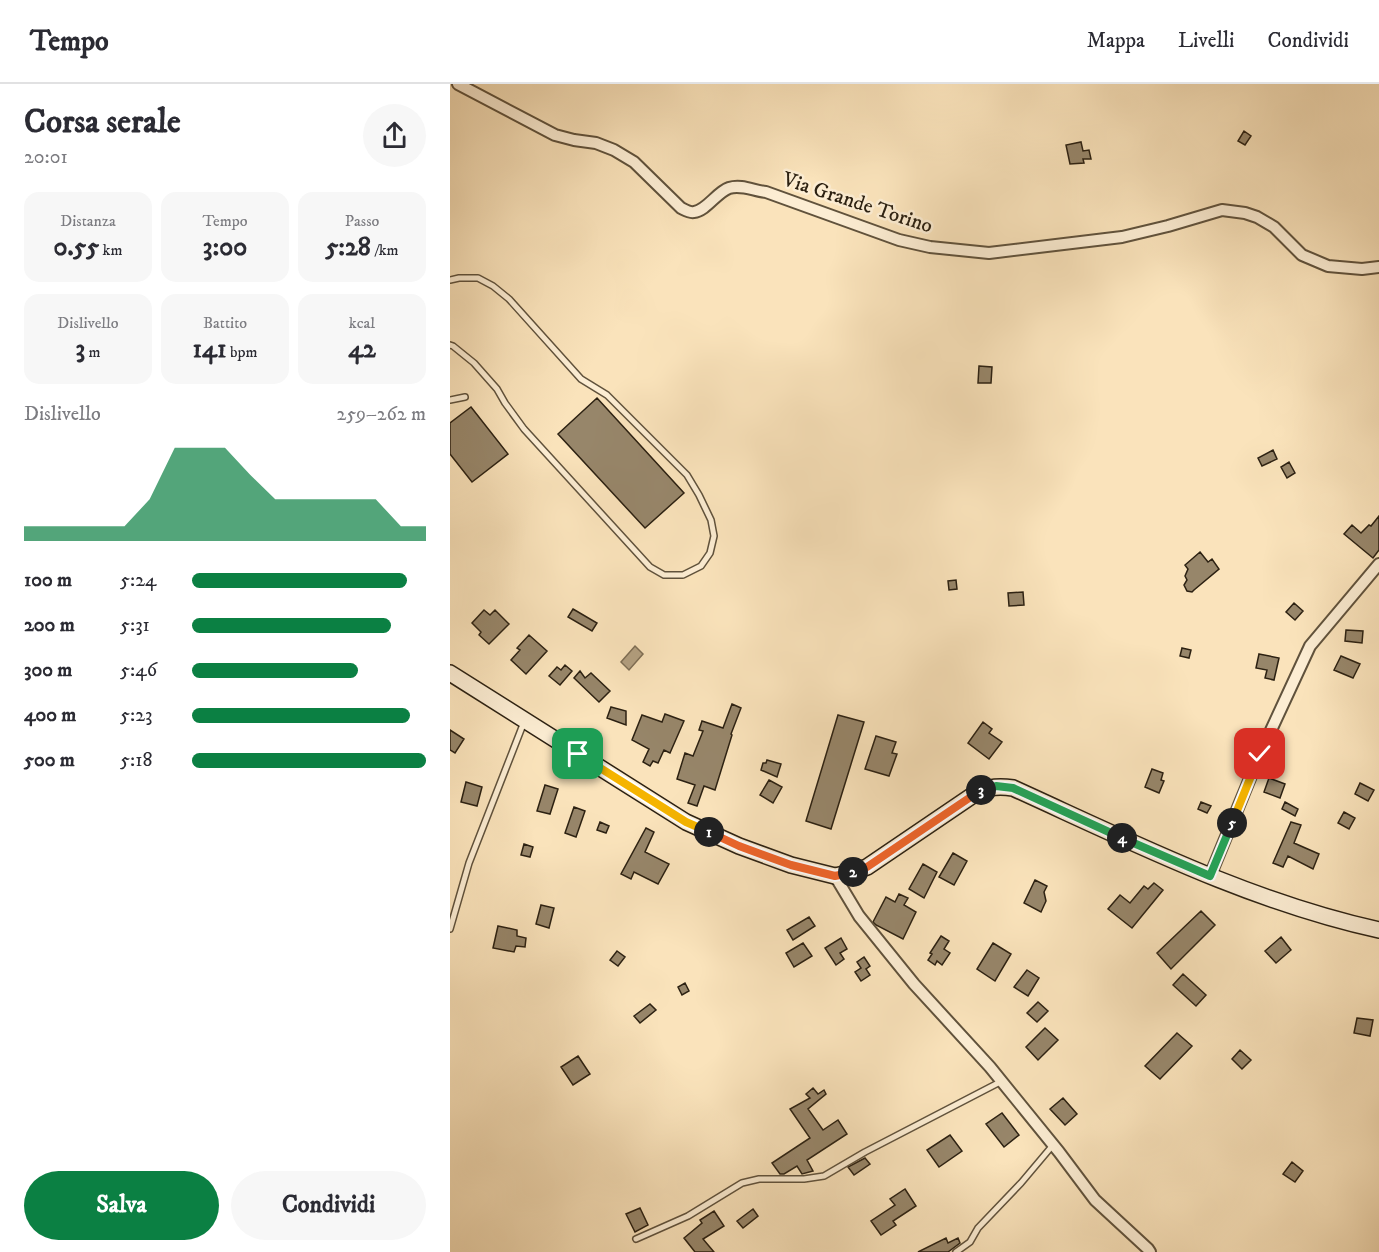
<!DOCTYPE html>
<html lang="it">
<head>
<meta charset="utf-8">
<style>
	body { margin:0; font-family:"IM FELL DW Pica",serif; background:#f7f7f7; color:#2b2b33; height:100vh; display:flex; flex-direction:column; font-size:22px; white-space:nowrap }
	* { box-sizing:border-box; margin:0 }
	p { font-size:20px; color:#7c7c81 }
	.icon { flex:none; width:33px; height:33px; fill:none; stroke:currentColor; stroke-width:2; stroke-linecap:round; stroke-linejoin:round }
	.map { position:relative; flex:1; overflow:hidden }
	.sheet { display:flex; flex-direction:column; background:#fff; width:450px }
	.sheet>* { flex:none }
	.pin { position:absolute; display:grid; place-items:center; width:51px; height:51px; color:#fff; margin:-26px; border-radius:12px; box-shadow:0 3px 9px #0006 }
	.km { position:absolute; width:30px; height:30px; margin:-15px; border-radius:50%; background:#222; color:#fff; font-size:16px; line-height:30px; text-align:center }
	.round { display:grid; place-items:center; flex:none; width:63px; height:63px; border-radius:32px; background:#f7f7f7 }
	.head { display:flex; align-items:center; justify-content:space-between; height:102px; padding:0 24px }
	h1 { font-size:33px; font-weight:700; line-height:45px }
	.figures { display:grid; grid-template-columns:repeat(3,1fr); gap:9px; height:102px; padding:6px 24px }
	.figures div { display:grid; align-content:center; border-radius:15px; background:#f7f7f7; text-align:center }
	.figures b { font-size:26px; font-weight:700 }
	.figures small { font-size:16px; font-weight:400 }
	.figures p { font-size:16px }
	.chart { height:168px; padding:12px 24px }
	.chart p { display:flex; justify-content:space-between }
	.chart svg { width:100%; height:108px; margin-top:6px; fill:#0b8043; opacity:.7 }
	.cta { display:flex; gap:12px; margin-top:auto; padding:12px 24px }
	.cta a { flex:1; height:69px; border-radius:36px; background:#0b8043; color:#fff; font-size:24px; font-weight:700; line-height:69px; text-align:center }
	.cta a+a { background:#f7f7f7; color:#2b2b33 }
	ul { padding:0 24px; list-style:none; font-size:20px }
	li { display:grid; grid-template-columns:96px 72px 1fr; align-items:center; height:45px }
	li i { height:15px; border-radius:8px; background:#0b8043 }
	header { display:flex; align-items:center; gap:36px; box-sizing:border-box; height:84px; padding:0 30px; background:#fff; border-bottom:2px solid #e1e1e2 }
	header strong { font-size:28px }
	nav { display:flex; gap:33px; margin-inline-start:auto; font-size:21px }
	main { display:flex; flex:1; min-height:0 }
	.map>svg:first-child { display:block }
</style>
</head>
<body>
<header>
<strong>Tempo</strong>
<nav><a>Mappa</a><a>Livelli</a><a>Condividi</a></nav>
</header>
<main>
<section class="sheet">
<div class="head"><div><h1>Corsa serale</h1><p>20:01</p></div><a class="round"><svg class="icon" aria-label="share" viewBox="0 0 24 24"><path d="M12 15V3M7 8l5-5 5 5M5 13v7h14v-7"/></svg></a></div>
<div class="figures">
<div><p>Distanza</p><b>0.55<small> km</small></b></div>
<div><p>Tempo</p><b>3:00</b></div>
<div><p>Passo</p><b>5:28<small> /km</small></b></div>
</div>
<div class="figures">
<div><p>Dislivello</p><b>3<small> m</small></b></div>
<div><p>Battito</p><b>141<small> bpm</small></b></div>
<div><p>kcal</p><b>42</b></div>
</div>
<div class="chart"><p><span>Dislivello</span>259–262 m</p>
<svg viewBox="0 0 160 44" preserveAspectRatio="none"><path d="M0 44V38L10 38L20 38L30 38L40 38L50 27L60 6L70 6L80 6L90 17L100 27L110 27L120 27L130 27L140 27L150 38L160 38V44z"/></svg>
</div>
<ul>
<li><b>100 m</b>5:24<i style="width:92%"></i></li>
<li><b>200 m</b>5:31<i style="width:85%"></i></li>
<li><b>300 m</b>5:46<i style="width:71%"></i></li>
<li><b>400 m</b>5:23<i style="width:93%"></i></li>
<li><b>500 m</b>5:18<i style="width:100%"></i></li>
</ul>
<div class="cta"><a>Salva</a><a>Condividi</a></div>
</section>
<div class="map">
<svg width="929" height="1168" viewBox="0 0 929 1168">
	<rect width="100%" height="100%" fill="#fae3bb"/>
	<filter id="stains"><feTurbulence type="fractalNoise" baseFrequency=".00333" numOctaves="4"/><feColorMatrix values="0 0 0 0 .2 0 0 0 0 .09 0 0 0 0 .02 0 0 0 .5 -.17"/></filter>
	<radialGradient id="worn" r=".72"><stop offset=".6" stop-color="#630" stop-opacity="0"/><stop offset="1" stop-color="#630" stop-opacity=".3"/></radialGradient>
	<!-- water -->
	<path fill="#b4a182" stroke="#7e6e55" stroke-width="1.5" d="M185 562 193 570 179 586 171 578Z"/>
	<!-- building -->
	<path fill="#97866a" stroke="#2c2112" stroke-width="1.5" d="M794 47 801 52 795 61 788 57Z
		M631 58 633 67 639 66 641 75H633L634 79 620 80 616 61Z
		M529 282 542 283 541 299H528Z
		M147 314 234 409 195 444 108 350Z
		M21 323 58 370 22 398 0 370V339Z
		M823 366 827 375 812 382 808 374Z
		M839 378 845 389 837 394 831 383Z
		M929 432V466L923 474 894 450 902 441 911 449 919 441 921 442Z
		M750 468 758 478 762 475 769 485 744 506 742 508 737 507 734 501 737 496 735 492 738 485 735 481Z
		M506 496 507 505 499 506 498 497Z
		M573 508 574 521 559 522 558 509Z
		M844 519 853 527 845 536 836 528Z
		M123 525 147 539 142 547 118 533Z
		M34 526 40 531 45 526 59 540 39 560 29 551 31 548 22 539Z
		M896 546 913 547 912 559 895 557Z
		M79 551 97 567 76 590 61 576 70 566 67 564Z
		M732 564 741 566 739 574 730 572Z
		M809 570 829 574 824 596 815 594 817 586 806 584Z
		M891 572 910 580 903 594 884 586Z
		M115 581 122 587 110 601 99 592 107 583 111 586Z
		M130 587 135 594 141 589 160 607 149 618 124 594Z
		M282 620 291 624 281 650 282 651 265 706 254 702 247 722 238 719 245 701 227 695 235 669 243 672 253 647 249 646 252 637 273 644Z
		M161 623 176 627V641L157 634Z
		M215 630 234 637 220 669 214 666 208 679 203 677 200 682 193 678 199 665 182 656 192 631 212 638Z
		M388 631 414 638 381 745 356 737Z
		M533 638 542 645 539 649 552 658 539 675 518 659Z
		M0 646 14 655 5 669 0 666Z
		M426 652 446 658 442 669 447 670 439 692 415 685Z
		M317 676 331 680 327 693 311 686 313 679H316Z
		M702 685 713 689 711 696 714 697 709 709 695 703Z
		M819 694 835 700 830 714 814 708Z
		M319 696 332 703 323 719 310 711Z
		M16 698 32 703 27 722 11 718Z
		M910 699 924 706 918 717 905 710Z
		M95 701 108 705 100 730 87 727Z
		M751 718 761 722 757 729 748 725Z
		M835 718 848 725 845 732 832 725Z
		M124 723 135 727 126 753 115 749Z
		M894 728 905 734 899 745 888 739Z
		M150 738 159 742 156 749 147 746Z
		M841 738 851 741 844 759 869 770 863 785 838 772 833 783 823 779Z
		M196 744 204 748 195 768 219 780 208 800 184 788 181 795 171 790Z
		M74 760 83 763 80 773 71 771Z
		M503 769 517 777 504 801 489 793Z
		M473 780 487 788 474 814 459 805Z
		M585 796 597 802 594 808 596 817 591 828 574 819Z
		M704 799 713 806 682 844 658 825 670 811 680 819 694 802 698 805Z
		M449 810 458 814 454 821 466 828 453 855 426 841 423 838 436 813 445 818Z
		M91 821 104 824 99 844 86 840Z
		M751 827 765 841 721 885 707 869Z
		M359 833 365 842 343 856 337 846Z
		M48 842 67 846V852L76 854 75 863 66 862 64 868 43 864Z
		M491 852 499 857 494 865 500 869 492 881 487 877 485 881 478 876 482 870 480 869Z
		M831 853 841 866 826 879 815 867Z
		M391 854 397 865 390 869 394 875 386 881 375 864Z
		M353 859 362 872 344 883 336 869Z
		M543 859 561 870 545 897 527 885Z
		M167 867 175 873 168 882 160 876Z
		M414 873 420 882 416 885 420 891 411 897 405 888 411 884 407 878Z
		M577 886 589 894 578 912 564 903Z
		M733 890 756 911 746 922 723 901Z
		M235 899 239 907 232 911 228 903Z
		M588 918 598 927 587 938 577 929Z
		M200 920 206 926 190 939 184 932Z
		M907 934 923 936 920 952 904 949Z
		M595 944 608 956 588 976 576 963Z
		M727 949 742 962 710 995 695 982Z
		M790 966 801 976 792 985 782 975Z
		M128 972 140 990 123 1001 111 983Z
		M363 1004 368 1010 374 1006 376 1010 358 1025 373 1046 388 1036 397 1050 357 1076 363 1087 352 1090 347 1082 334 1090H330L322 1079 360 1054 340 1025 360 1014 356 1010Z
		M613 1014 627 1030 615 1041 600 1025Z
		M552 1029 569 1051 554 1063 536 1040Z
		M500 1051 512 1067 489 1083 477 1066Z
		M415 1074 420 1080 404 1091 398 1083Z
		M842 1078 853 1087 845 1098 833 1090Z
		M455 1105 466 1122 443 1137 446 1141 431 1151 421 1137 445 1121 440 1115Z
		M190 1124 198 1141 185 1148 176 1130Z
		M303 1125 308 1132 293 1144 287 1137Z
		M264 1127 274 1142 253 1155 264 1168H245L234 1154 252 1139 250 1136Z
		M496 1154 498 1159 508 1154 510 1159 498 1168H468Z"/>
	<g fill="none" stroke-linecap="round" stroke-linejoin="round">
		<!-- lane casing -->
		<g stroke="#60523c" stroke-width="8">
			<path id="lane" d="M0 196 9 194H28L43 202 59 215 131 295 157 311 237 391 249 411 261 436 264 452 260 469 251 482 233 491H214L200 483 74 345 55 319 47 305 24 279 3 262 0 261
				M0 316 15 313
				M0 845 19 779 74 638
				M186 1155 238 1132 292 1099 309 1095H354L374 1092 415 1068 552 997
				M506 1168 520 1158 528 1144 571 1099 603 1061"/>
		</g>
		<!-- street casing -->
		<g stroke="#60523c" stroke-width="14">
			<path id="street" d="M8 0 105 51 124 56 146 59 164 66 184 78 231 124C235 126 240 129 244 128 256 127 267 108 279 104 292 100 304 107 316 108L449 156 480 163 539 169 672 153 718 142 772 126 795 129 807 133 824 143 852 171 878 182 912 185 929 183
				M385 792 409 832 464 900 540 983 609 1068 645 1116 698 1165 700 1168
				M760 792 810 670 860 562 929 480"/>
		</g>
		<!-- secondary casing -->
		<g stroke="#2c2112" stroke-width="18">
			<path id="secondary" d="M0 589 236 738 289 762 341 781 385 792 403 788 417 783 529 707C541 702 551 702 563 704 682 758 801 818 929 846"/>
		</g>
		<!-- lane -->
		<use href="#lane" stroke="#fcedd3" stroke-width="5"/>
		<!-- street -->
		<use href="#street" stroke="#fcedd3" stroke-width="10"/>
		<!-- secondary -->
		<use href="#secondary" stroke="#fcedd3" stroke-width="15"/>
	</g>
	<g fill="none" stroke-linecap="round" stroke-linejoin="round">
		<!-- split-1 casing -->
		<g stroke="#fff" stroke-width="12">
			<path id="split-1" d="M128 670 236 738 259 748"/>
		</g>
		<!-- split-2 casing -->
		<g stroke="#fff" stroke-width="12">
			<path id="split-2" d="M259 748 289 762 341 781 385 792 403 788"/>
		</g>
		<!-- split-3 casing -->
		<g stroke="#fff" stroke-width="12">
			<path id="split-3" d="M403 788 417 783 531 706"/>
		</g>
		<!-- split-4 casing -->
		<g stroke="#fff" stroke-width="12">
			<path id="split-4" d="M531 706 546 702 563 704 672 754"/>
		</g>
		<!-- split-5 casing -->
		<g stroke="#fff" stroke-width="12">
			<path id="split-5" d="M672 754 760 792 782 739"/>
		</g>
		<!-- split-6 casing -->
		<g stroke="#fff" stroke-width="12">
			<path id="split-6" d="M782 739 810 670"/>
		</g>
		<!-- split-1 -->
		<use href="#split-1" stroke="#f5b400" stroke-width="8"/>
		<!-- split-2 -->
		<use href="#split-2" stroke="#f0652b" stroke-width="8"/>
		<!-- split-3 -->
		<use href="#split-3" stroke="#f0652b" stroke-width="8"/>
		<!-- split-4 -->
		<use href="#split-4" stroke="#22a559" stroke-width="8"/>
		<!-- split-5 -->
		<use href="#split-5" stroke="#22a559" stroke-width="8"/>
		<!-- split-6 -->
		<use href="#split-6" stroke="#f5b400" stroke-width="8"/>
	</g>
	<g text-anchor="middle" stroke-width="5" stroke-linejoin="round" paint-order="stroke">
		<!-- street labels -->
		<g font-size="21" fill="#2c2112" stroke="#fcedd3">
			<text transform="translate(408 118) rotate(18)" y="7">Via Grande Torino</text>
		</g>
	</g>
	<rect width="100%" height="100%" filter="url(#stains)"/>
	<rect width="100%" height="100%" fill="url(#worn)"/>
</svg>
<div class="pin" style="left:128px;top:670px;background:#1e9e55"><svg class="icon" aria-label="arrive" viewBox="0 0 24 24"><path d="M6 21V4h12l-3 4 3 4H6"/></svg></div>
<div class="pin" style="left:810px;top:670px;background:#d93025"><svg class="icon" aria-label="check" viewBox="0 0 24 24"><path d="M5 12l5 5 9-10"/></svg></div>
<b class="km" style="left:259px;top:748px">1</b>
<b class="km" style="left:403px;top:788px">2</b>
<b class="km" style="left:531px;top:706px">3</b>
<b class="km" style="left:672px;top:754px">4</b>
<b class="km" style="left:782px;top:739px">5</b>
</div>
</main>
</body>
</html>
